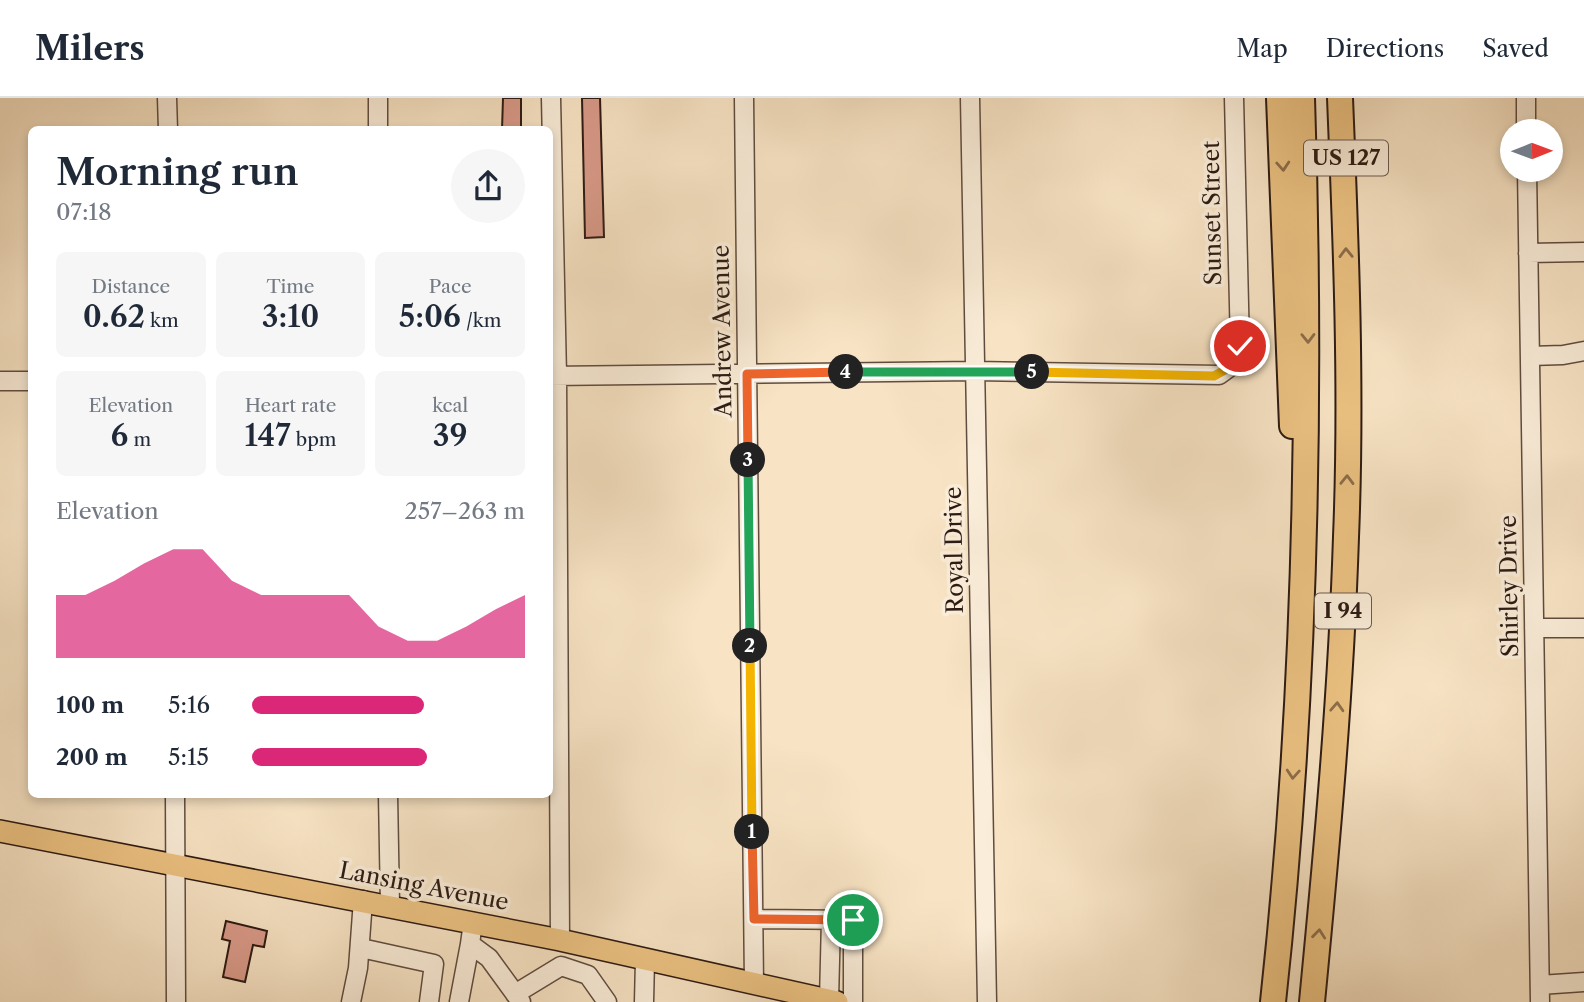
<!DOCTYPE html>
<html lang="en">
<head>
<meta charset="utf-8">
<style>
	body { margin:0; font-family:"Libre Caslon Text",serif; background:#f6f6f7; color:#1f2937; height:100vh; display:flex; flex-direction:column; font-size:26px; white-space:nowrap }
	* { box-sizing:border-box; margin:0 }
	p { font-size:23px; color:#747a83 }
	.icon { flex:none; width:38px; height:38px; fill:none; stroke:currentColor; stroke-width:2; stroke-linecap:round; stroke-linejoin:round }
	.map { position:relative; flex:1; overflow:hidden }
	.side { position:absolute; left:28px; top:28px; width:525px; height:672px; display:flex; flex-direction:column; background:#fff; border-radius:10px; box-shadow:0 4px 10px #0003 }
	.side>* { flex:none }
	.needle { width:46px; rotate:89deg }
	.controls { position:absolute; left:1500px; top:21px; display:grid; gap:14px }
	.controls a { display:grid; place-items:center; width:63px; height:63px; border-radius:50%; background:#fff; box-shadow:0 4px 10px #0003; font-size:35px }
	.pin { position:absolute; display:grid; place-items:center; width:60px; height:60px; color:#fff; margin:-30px; border:4px solid #fff; border-radius:50%; box-shadow:0 2px 7px #0007 }
	.km { position:absolute; width:35px; height:35px; margin:-18px; border-radius:50%; background:#222; color:#fff; font-size:19px; line-height:35px; text-align:center }
	.round { display:grid; place-items:center; flex:none; width:74px; height:74px; border-radius:37px; background:#f6f6f7 }
	.head { display:flex; align-items:center; justify-content:space-between; height:119px; padding:0 28px }
	h1 { font-size:38px; font-weight:600; line-height:52px }
	.figures { display:grid; grid-template-columns:repeat(3,1fr); gap:10px; height:119px; padding:7px 28px }
	.figures div { display:grid; align-content:center; border-radius:10px; background:#f6f6f7; text-align:center }
	.figures b { font-size:30px; font-weight:600 }
	.figures small { font-size:19px; font-weight:400 }
	.figures p { font-size:19px }
	.chart { height:196px; padding:14px 28px }
	.chart p { display:flex; justify-content:space-between }
	.chart svg { width:100%; height:126px; margin-top:7px; fill:#db2777; opacity:.7 }
	ul { padding:0 28px; list-style:none; font-size:23px }
	li { display:grid; grid-template-columns:112px 84px 1fr; align-items:center; height:52px }
	li i { height:18px; border-radius:9px; background:#db2777 }
	header { display:flex; align-items:center; gap:42px; box-sizing:border-box; height:98px; padding:0 35px; background:#fff; border-bottom:2px solid #e0e1e3 }
	header strong { font-size:33px }
	nav { display:flex; gap:38px; margin-inline-start:auto; font-size:24px }
	.map>svg:first-child { display:block }
</style>
</head>
<body>
<header>
<strong>Milers</strong>
<nav><a>Map</a><a>Directions</a><a>Saved</a></nav>
</header>
<div class="map">
<svg width="1584" height="904" viewBox="0 0 1584 904">
	<rect width="100%" height="100%" fill="#f8e4c5"/>
	<filter id="stains"><feTurbulence type="fractalNoise" baseFrequency=".00286" numOctaves="4"/><feColorMatrix values="0 0 0 0 .2 0 0 0 0 .09 0 0 0 0 .02 0 0 0 .5 -.17"/></filter>
	<radialGradient id="worn" r=".72"><stop offset=".6" stop-color="#630" stop-opacity="0"/><stop offset="1" stop-color="#630" stop-opacity=".3"/></radialGradient>
	<!-- building -->
	<path fill="#d99a89" stroke="#2c1a13" stroke-width="2" d="M503 0H521V32H502Z
		M582 0H600L604 139 585 140Z
		M226 823 267 833 264 849 253 847 245 884 223 879 230 843 222 841Z"/>
	<g fill="none" stroke-linecap="round" stroke-linejoin="round">
		<!-- minor casing -->
		<g stroke="#5f4c40" stroke-width="21">
			<path id="minor" d="M167 0 168 32
				M378 0V32
				M551 0 557 278 560 842
				M744 0 754 886
				M970 0 987 904
				M1526 0V33
				M1527 72 1540 904
				M1528 155 1584 154
				M1530 258 1563 257 1584 253
				M550 278 975 273 1219 277 1230 269 1240 248 1234 0
				M0 283H32
				M1534 530H1584
				M175 696 176 904
				M388 696 390 807
				M754 821 853 822V904
				M473 824 470 846 489 860 521 904
				M361 850 434 866 429 904
				M1540 887 1584 884
				M515 896 561 868 588 877 607 904
				M829 902 831 822
				M351 904 358 870 363 802
				M459 904 470 846
				M644 904 645 862"/>
		</g>
		<!-- major casing -->
		<g stroke="#2c1a13" stroke-width="24">
			<path id="major" d="M0 733 560 842 837 904"/>
		</g>
		<!-- highway casing -->
		<g stroke="#2c1a13" stroke-width="28">
			<path id="highway" d="M1279 0 1292 328
				M1273 904C1306 602 1312 304 1302 0
				M1312 904C1327 749 1341 595 1346 439 1352 293 1346 146 1340 0"/>
		</g>
		<!-- minor -->
		<use href="#minor" stroke="#faedd9" stroke-width="18"/>
		<!-- major -->
		<use href="#major" stroke="#ecc282" stroke-width="21"/>
		<!-- highway -->
		<use href="#highway" stroke="#ecc282" stroke-width="24"/>
	</g>
	<!-- one-way arrows -->
	<defs><path id="oneway-chevron" d="M-2-3.5L2.5 0L-2 3.5" fill="none" stroke-width="1.6" stroke-linecap="round" stroke-linejoin="round" transform="scale(1.75)"/></defs>
	<g stroke="#8c6e4a">
		<use href="#oneway-chevron" transform="translate(1283 68) rotate(86)"/>
		<use href="#oneway-chevron" transform="translate(1346 155) rotate(-91)"/>
		<use href="#oneway-chevron" transform="translate(1308 240) rotate(89)"/>
		<use href="#oneway-chevron" transform="translate(1347 382) rotate(-89)"/>
		<use href="#oneway-chevron" transform="translate(1337 609) rotate(-87)"/>
		<use href="#oneway-chevron" transform="translate(1293 676) rotate(94)"/>
		<use href="#oneway-chevron" transform="translate(1319 836) rotate(-84)"/>
	</g>
	<g fill="none" stroke-linecap="round" stroke-linejoin="round">
		<!-- split-1 casing -->
		<g stroke="#fff" stroke-width="14">
			<path id="split-1" d="M752 734 754 821 853 822"/>
		</g>
		<!-- split-2 casing -->
		<g stroke="#fff" stroke-width="14">
			<path id="split-2" d="M750 548 752 734"/>
		</g>
		<!-- split-3 casing -->
		<g stroke="#fff" stroke-width="14">
			<path id="split-3" d="M748 362 750 548"/>
		</g>
		<!-- split-4 casing -->
		<g stroke="#fff" stroke-width="14">
			<path id="split-4" d="M748 362 747 276 846 274"/>
		</g>
		<!-- split-5 casing -->
		<g stroke="#fff" stroke-width="14">
			<path id="split-5" d="M846 274H1032"/>
		</g>
		<!-- split-6 casing -->
		<g stroke="#fff" stroke-width="14">
			<path id="split-6" d="M1032 274 1214 278 1230 269 1240 248"/>
		</g>
		<!-- split-1 -->
		<use href="#split-1" stroke="#f0652b" stroke-width="9"/>
		<!-- split-2 -->
		<use href="#split-2" stroke="#f5b400" stroke-width="9"/>
		<!-- split-3 -->
		<use href="#split-3" stroke="#22a559" stroke-width="9"/>
		<!-- split-4 -->
		<use href="#split-4" stroke="#f0652b" stroke-width="9"/>
		<!-- split-5 -->
		<use href="#split-5" stroke="#22a559" stroke-width="9"/>
		<!-- split-6 -->
		<use href="#split-6" stroke="#f5b400" stroke-width="9"/>
	</g>
	<g text-anchor="middle" stroke-width="7" stroke-linejoin="round" paint-order="stroke">
		<!-- shield labels -->
		<g fill="#faedd9" stroke="#6a594e" stroke-width="2">
			<rect x="1304" y="42.5" width="84" height="35" rx="5"/>
			<rect x="1315" y="495.5" width="56" height="35" rx="5"/>
		</g>
		<g font-size="21" font-weight="bold" fill="#2c1a13">
			<text x="1346" y="67">US 127</text>
			<text x="1343" y="520">I 94</text>
		</g>
		<!-- street labels -->
		<g font-size="23" fill="#2c1a13" stroke="#faedd9">
			<text transform="translate(1212 115) rotate(-91)" y="8">Sunset Street</text>
			<text transform="translate(722 233) rotate(-91)" y="8">Andrew Avenue</text>
			<text transform="translate(954 452) rotate(-91)" y="8">Royal Drive</text>
			<text transform="translate(1509 488) rotate(-91)" y="8">Shirley Drive</text>
			<text transform="translate(424 788) rotate(11)" y="8">Lansing Avenue</text>
		</g>
	</g>
	<rect width="100%" height="100%" filter="url(#stains)"/>
	<rect width="100%" height="100%" fill="url(#worn)"/>
</svg>
<div class="controls">
<a><svg class="needle" viewBox="-14 -14 28 28"><path d="M0-13l5 13h-10z" fill="#e53935"/><path d="M0 13l5-13h-10z" fill="#747a83"/></svg></a>
</div>
<div class="pin" style="left:853px;top:822px;background:#1e9e55"><svg class="icon" aria-label="arrive" viewBox="0 0 24 24"><path d="M6 21V4h12l-3 4 3 4H6"/></svg></div>
<div class="pin" style="left:1240px;top:248px;background:#d93025"><svg class="icon" aria-label="check" viewBox="0 0 24 24"><path d="M5 12l5 5 9-10"/></svg></div>
<b class="km" style="left:752px;top:734px">1</b>
<b class="km" style="left:750px;top:548px">2</b>
<b class="km" style="left:748px;top:362px">3</b>
<b class="km" style="left:846px;top:274px">4</b>
<b class="km" style="left:1032px;top:274px">5</b>
<section class="side">
<div class="head"><div><h1>Morning run</h1><p>07:18</p></div><a class="round"><svg class="icon" aria-label="share" viewBox="0 0 24 24"><path d="M12 15V3M7 8l5-5 5 5M5 13v7h14v-7"/></svg></a></div>
<div class="figures">
<div><p>Distance</p><b>0.62<small> km</small></b></div>
<div><p>Time</p><b>3:10</b></div>
<div><p>Pace</p><b>5:06<small> /km</small></b></div>
</div>
<div class="figures">
<div><p>Elevation</p><b>6<small> m</small></b></div>
<div><p>Heart rate</p><b>147<small> bpm</small></b></div>
<div><p>kcal</p><b>39</b></div>
</div>
<div class="chart"><p><span>Elevation</span>257–263 m</p>
<svg viewBox="0 0 160 44" preserveAspectRatio="none"><path d="M0 44V22L10 22L20 17L30 11L40 6L50 6L60 17L70 22L80 22L90 22L100 22L110 33L120 38L130 38L140 33L150 27L160 22V44z"/></svg>
</div>
<ul>
<li><b>100 m</b>5:16<i style="width:63%"></i></li>
<li><b>200 m</b>5:15<i style="width:64%"></i></li>
</ul>
</section>
</div>
</body>
</html>
